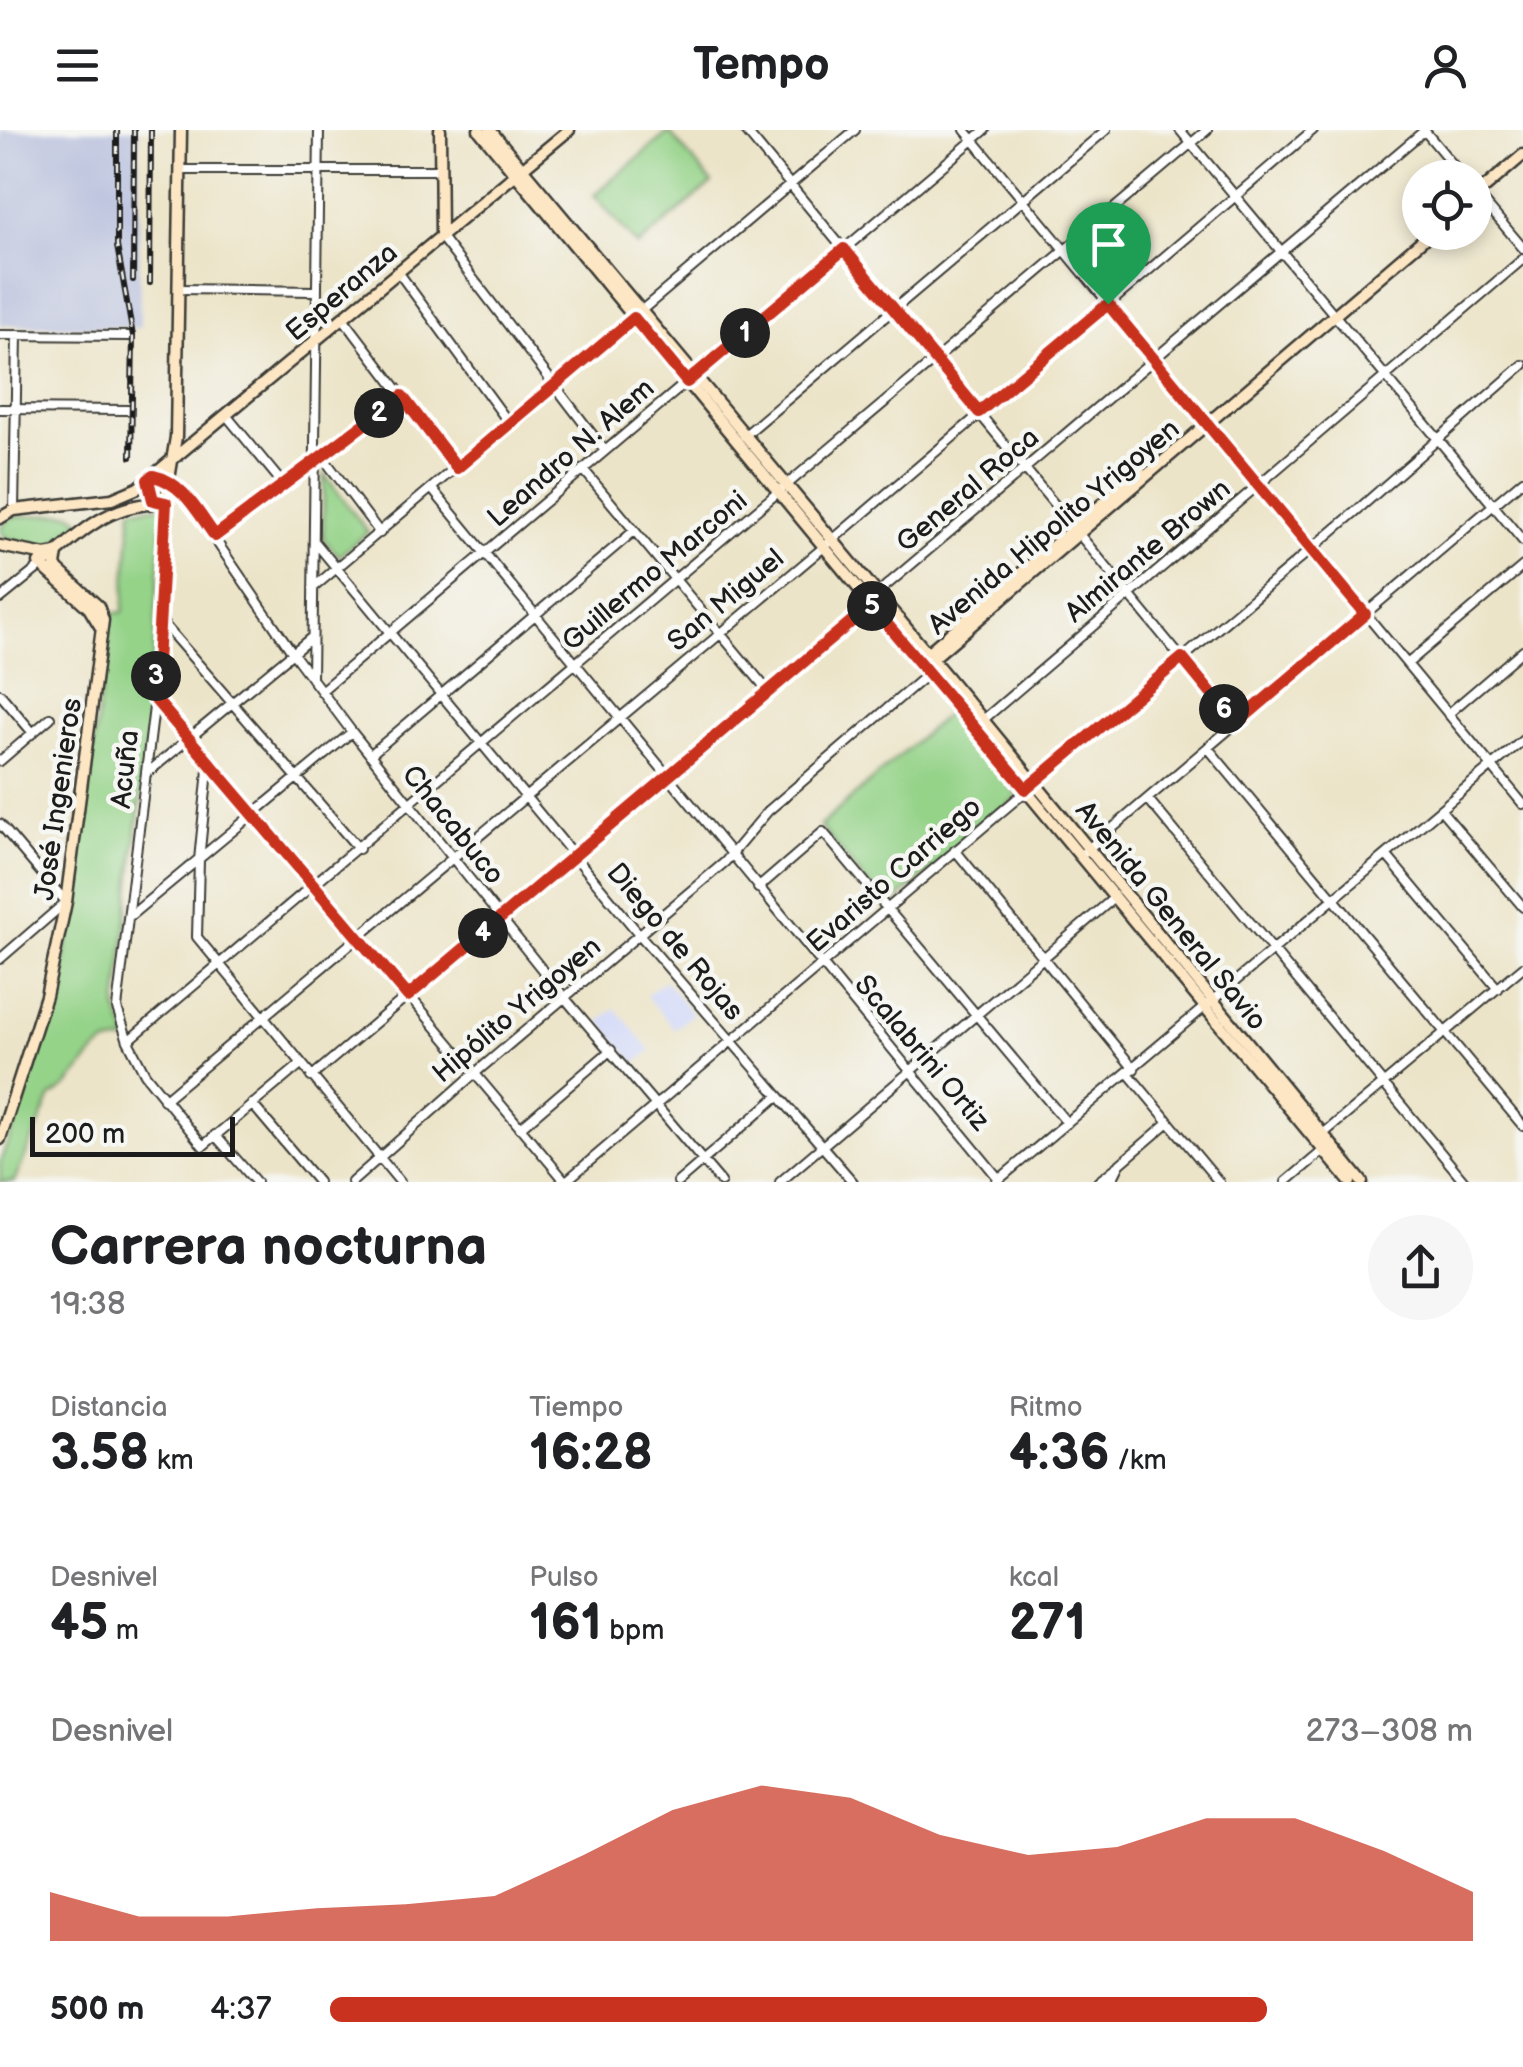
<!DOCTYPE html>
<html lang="es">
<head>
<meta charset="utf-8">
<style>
	body { margin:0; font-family:"Balsamiq Sans",sans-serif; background:#f6f6f6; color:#202124; height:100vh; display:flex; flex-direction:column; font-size:38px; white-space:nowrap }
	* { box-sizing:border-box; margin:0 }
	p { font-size:32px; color:#757577 }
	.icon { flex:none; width:55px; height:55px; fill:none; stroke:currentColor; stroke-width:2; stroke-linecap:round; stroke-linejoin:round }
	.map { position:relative; height:1052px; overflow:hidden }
	.side { display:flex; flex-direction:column; background:#fff; flex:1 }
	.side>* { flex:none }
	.fabs { position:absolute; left:1402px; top:30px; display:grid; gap:20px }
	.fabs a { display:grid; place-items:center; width:90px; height:90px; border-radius:50%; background:#fff; box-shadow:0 5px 15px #0003; font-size:50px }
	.scale { position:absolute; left:30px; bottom:25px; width:205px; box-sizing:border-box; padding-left:10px; border:5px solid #1c1c1c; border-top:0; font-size:28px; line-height:35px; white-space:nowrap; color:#1c1c1c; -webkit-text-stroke:8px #f6f6f2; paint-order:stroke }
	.pin { position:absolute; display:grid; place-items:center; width:85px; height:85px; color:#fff; margin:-102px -42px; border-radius:50% 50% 50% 0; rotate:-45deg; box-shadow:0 0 10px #0007 }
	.pin .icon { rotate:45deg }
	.km { position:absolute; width:50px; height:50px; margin:-25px; border-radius:50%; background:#222; color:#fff; font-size:28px; line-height:50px; text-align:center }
	.round { display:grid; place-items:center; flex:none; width:105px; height:105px; border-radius:52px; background:#f6f6f6 }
	.overview { display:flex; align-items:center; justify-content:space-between; height:170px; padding:0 50px }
	h1 { font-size:55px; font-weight:800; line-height:75px }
	.metrics { display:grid; grid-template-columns:repeat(3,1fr); gap:15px; height:170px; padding:10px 50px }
	.metrics div { display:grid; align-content:center }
	.metrics b { font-size:50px; font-weight:800 }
	.metrics small { font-size:28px; font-weight:400 }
	.metrics p { font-size:28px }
	.chart { height:280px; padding:20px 50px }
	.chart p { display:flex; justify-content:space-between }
	.chart svg { width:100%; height:180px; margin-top:10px; fill:#c8321e; opacity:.7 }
	ul { padding:0 50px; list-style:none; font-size:32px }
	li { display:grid; grid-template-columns:160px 120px 1fr; align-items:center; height:75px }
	li i { height:25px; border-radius:12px; background:#c8321e }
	header { display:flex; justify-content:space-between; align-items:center; height:130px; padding:0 50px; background:#fff; font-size:45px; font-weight:800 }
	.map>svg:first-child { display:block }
</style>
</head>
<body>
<header><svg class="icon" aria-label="menu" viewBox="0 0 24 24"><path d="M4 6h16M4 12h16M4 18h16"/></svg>Tempo<svg class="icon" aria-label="person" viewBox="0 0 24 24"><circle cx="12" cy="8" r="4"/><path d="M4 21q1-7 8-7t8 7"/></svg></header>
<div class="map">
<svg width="1523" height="1052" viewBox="0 0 1523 1052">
	<rect width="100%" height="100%" fill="#f6f6f2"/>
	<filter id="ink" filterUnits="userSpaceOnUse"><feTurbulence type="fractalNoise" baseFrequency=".01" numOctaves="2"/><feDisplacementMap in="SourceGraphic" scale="20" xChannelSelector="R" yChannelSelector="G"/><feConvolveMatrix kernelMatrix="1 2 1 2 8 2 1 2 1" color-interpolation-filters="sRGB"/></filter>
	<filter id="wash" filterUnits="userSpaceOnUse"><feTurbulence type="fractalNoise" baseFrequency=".0048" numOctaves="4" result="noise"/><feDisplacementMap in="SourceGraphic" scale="40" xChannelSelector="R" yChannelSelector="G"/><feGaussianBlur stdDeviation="2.25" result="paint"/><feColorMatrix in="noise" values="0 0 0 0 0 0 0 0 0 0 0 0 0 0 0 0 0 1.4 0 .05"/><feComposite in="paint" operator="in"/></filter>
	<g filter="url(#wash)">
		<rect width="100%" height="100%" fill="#ece4c8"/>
		<!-- built -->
		<path fill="#d2d9f9" d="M665 850 693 884 675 899 646 866Z
			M615 878 651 920 635 933 600 891Z"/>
		<!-- industrial -->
		<path fill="#bcc3de" d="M0 0H139L140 198 0 195Z"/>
		<!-- green -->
		<path fill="#95d389" stroke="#587852" stroke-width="2.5" d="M669 2 712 53 638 116 594 65Z
			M324 344 368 402 339 426 323 408Z
			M163 376 150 581 117 878 128 911 106 914 97 920 67 956 51 967 14 1052H0V1031L25 969 65 829 108 509V484L123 482 132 379Z
			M71 383 79 388 78 395 49 417 6 408 1 403V396L11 387Z
			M950 581 1018 666 887 778 820 696Z"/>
	</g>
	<g filter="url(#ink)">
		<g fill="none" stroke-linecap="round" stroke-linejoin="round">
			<!-- minor casing -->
			<g stroke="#3b3a36" stroke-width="12">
				<path id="minor" d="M745 0 1236 594
					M965 0 1523 674
					M1180 0 1523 411
					M1424 0 1464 48
					M181 40H440
					M1475 61 1523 118
					M441 107 605 321
					M399 143 509 293
					M180 159 315 161
					M343 188 457 338
					M0 205 130 206
					M0 279 128 280
					M226 285 283 354
					M744 306 1106 0
					M322 326 380 403
					M583 339 769 562
					M169 351 184 364 292 522 352 602 564 867 721 1052
					M432 359 999 1049
					M165 373 155 569 117 878 128 911 145 944 203 1016 301 934
					M14 380 17 205
					M215 406 402 266
					M315 412 639 804 853 1052
					M313 458 855 0
					M0 469 42 435
					M160 490 359 719
					M1407 534 1523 436
					M312 549 319 0
					M321 561 985 0
					M0 564 33 603
					M155 569 255 682 566 1052
					M1448 584 1523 520
					M983 590 1523 129
					M1208 618 1523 996
					M370 625 634 401
					M209 630 199 730 197 807 400 1052
					M0 631 50 588
					M146 644 312 507
					M1148 669 1465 1052
					M1441 680 1523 777
					M0 694 66 772 0 829
					M955 720 1134 939
					M1081 725 1523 350
					M1387 726 1498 859
					M758 758 823 702 1067 993
					M130 786 352 602
					M128 911 1207 0
					M1128 943 1219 1052
					M311 947 871 475 881 460 1425 0
					M164 970 837 406 1313 0
					M252 974 318 1052
					M520 998 611 920
					M1323 1004 1523 837
					M215 1005 256 1052
					M352 1052 474 944 725 732 768 681 923 548V536
					M565 1052 1355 382 1523 235
					M678 1052 778 966
					M780 1052 1115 767
					M996 1052 1523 610
					M1098 1052 1117 1037
					M1111 1052 1120 1034 1169 992
					M1286 1052 1324 1020"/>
			</g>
			<!-- secondary casing -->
			<g stroke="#3b3a36" stroke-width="15">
				<path id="secondary" d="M440 0 441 107
					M479 0 1350 1052
					M490 0 983 590 1362 1052
					M1475 66 1523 25
					M0 388 14 380 112 369 138 358 569 0
					M0 416 45 425 57 423 55 435 58 440 98 476 103 490 66 772 46 866 0 1009
					M39 433 89 478 100 496
					M42 435C83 401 108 373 165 373L176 307 181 0
					M926 524 1140 342
					M927 533 1432 102"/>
			</g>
			<!-- minor -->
			<use href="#minor" stroke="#fff" stroke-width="8"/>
			<!-- secondary -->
			<use href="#secondary" stroke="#fce6c4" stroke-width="10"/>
			<!-- rail casing -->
			<g stroke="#1c1c1c" stroke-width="6">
				<path id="rail" d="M117 0V116L133 206 131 327
					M133 150 134 0
					M150 153 151 0"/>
			</g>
			<!-- rail -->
			<use href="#rail" stroke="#f6f6f2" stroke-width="2.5" stroke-dasharray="8" stroke-linecap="butt"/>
		</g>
	</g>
	<g fill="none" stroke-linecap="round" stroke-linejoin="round" filter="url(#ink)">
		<!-- route casing -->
		<g stroke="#fff" stroke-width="20">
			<path id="route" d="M844 119 979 282 1108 174 1365 484 1236 594 1182 528 1026 659 871 475 408 866 155 569 166 373 153 370 148 350 153 346C183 352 198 383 215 406L402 266 457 338 634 188 687 252Z"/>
		</g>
		<!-- route -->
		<use href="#route" stroke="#c8321e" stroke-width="12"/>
	</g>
	<g text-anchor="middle" stroke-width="9" stroke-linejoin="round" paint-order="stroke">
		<!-- street labels -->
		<g font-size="28" fill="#1c1c1c" stroke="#f6f6f2">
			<text transform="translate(341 161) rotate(-40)" y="10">Esperanza</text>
			<text transform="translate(570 322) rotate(-41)" y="10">Leandro N. Alem</text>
			<text transform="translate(967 359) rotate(-40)" y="10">General Roca</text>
			<text transform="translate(1053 396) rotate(-40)" y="10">Avenida Hipolito Yrigoyen</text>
			<text transform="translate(1147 420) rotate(-40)" y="10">Almirante Brown</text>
			<text transform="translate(654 440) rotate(-40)" y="10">Guillermo Marconi</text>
			<text transform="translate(725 469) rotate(-40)" y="10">San Miguel</text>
			<text transform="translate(124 639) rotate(-84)" y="10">Acuña</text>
			<text transform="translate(57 669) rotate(-82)" y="10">José Ingenieros</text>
			<text transform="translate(454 694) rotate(51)" y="10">Chacabuco</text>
			<text transform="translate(893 744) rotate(-41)" y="10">Evaristo Carriego</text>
			<text transform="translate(1172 785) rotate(51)" y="10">Avenida General Savio</text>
			<text transform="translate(676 811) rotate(50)" y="10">Diego de Rojas</text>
			<text transform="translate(516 879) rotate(-40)" y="10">Hipólito Yrigoyen</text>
			<text transform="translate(923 922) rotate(50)" y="10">Scalabrini Ortiz</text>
		</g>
	</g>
</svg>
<div class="fabs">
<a><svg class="icon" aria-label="locate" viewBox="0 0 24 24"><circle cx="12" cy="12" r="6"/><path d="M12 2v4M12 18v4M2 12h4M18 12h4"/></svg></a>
</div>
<div class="scale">200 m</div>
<div class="pin" style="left:1108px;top:174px;background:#1e9e55"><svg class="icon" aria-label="arrive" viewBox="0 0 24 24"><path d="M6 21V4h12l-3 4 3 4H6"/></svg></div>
<b class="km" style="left:745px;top:203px">1</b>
<b class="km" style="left:379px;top:283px">2</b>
<b class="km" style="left:156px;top:546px">3</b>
<b class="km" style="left:483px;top:803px">4</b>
<b class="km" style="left:872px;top:476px">5</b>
<b class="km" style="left:1224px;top:579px">6</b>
</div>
<section class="side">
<div class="overview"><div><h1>Carrera nocturna</h1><p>19:38</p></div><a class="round"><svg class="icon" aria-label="share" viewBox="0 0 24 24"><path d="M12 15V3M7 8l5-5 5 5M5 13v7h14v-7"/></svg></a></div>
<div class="metrics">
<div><p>Distancia</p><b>3.58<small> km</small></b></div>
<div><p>Tiempo</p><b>16:28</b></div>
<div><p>Ritmo</p><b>4:36<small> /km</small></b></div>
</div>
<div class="metrics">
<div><p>Desnivel</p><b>45<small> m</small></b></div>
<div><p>Pulso</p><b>161<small> bpm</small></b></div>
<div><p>kcal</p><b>271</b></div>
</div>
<div class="chart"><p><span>Desnivel</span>273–308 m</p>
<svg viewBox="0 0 160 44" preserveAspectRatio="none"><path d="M0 44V32L10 38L20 38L30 36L40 35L50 33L60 23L70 12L80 6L90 9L100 18L110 23L120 21L130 14L140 14L150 22L160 32V44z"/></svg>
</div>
<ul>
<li><b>500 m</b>4:37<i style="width:82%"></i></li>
</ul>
</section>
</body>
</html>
